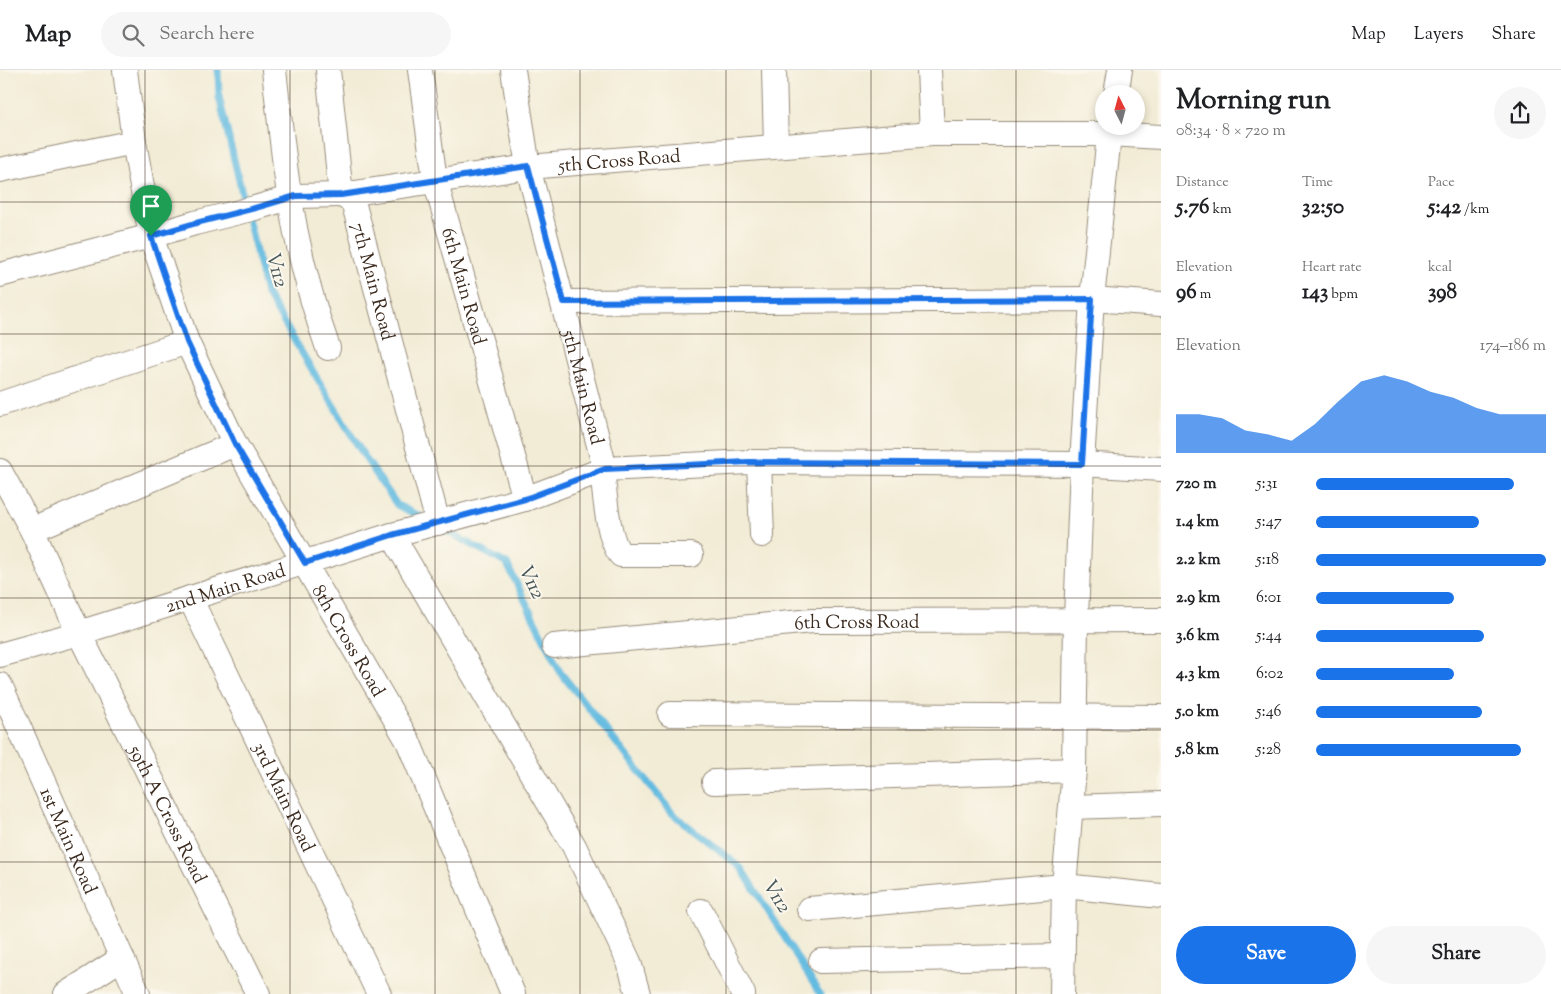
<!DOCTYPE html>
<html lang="en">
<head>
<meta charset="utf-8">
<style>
	body { margin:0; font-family:"Sorts Mill Goudy",serif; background:#f6f6f6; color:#202124; height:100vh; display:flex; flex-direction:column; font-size:19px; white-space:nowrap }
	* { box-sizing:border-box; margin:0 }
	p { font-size:16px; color:#757577 }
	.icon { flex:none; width:28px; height:28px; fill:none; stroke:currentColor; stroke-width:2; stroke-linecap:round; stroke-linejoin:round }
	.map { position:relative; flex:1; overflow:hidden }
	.sheet { display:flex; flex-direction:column; background:#fff; width:400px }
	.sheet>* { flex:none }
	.needle { width:32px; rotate:354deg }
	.buttons { position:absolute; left:1095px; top:15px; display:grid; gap:10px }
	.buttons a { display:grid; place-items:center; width:50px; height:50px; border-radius:50%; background:#fff; box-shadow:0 2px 8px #0003; font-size:25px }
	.pin { position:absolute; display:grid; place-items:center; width:42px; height:42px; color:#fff; margin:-51px -21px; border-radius:50% 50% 50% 0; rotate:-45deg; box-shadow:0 0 5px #0007 }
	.pin .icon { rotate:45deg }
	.round { display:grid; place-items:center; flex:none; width:52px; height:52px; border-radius:26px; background:#f6f6f6 }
	.overview { display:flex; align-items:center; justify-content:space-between; height:85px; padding:0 15px }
	h1 { font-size:28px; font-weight:800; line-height:38px }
	.metrics { display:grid; grid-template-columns:repeat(3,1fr); gap:8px; height:85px; padding:5px 15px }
	.metrics div { display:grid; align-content:center }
	.metrics b { font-size:21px; font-weight:800 }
	.metrics small { font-size:14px; font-weight:400 }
	.metrics p { font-size:14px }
	.chart { height:140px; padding:10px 15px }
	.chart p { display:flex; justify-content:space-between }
	.chart svg { width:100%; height:90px; margin-top:5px; fill:#1a73e8; opacity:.7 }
	.cta { display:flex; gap:10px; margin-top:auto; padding:10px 15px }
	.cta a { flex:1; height:58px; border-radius:30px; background:#1a73e8; color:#fff; font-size:20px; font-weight:800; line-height:58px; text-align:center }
	.cta a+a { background:#f6f6f6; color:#202124 }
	ul { padding:0 15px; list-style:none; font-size:16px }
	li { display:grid; grid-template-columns:80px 60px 1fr; align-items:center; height:38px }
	li i { height:12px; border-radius:6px; background:#1a73e8 }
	header { display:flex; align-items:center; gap:30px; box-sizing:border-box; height:70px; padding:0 25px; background:#fff; border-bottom:1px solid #e0e0e0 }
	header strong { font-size:24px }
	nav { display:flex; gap:28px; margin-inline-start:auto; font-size:18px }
	.search { width:350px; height:45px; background:#f6f6f6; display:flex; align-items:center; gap:12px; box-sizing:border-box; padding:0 18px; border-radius:28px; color:#757577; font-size:19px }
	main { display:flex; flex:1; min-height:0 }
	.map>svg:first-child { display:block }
</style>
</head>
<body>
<header>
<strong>Map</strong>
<div class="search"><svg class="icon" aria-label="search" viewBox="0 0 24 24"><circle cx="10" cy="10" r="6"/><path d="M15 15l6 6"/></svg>Search here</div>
<nav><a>Map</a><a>Layers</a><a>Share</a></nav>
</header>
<main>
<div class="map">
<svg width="1161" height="924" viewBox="0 0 1161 924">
	<rect width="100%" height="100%" fill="#fbf7ec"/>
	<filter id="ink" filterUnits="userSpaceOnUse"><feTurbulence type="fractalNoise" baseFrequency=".02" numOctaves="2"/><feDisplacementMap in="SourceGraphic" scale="10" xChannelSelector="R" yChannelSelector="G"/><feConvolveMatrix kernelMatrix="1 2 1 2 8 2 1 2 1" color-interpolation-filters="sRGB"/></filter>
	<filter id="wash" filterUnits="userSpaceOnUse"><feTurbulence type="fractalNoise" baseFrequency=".0096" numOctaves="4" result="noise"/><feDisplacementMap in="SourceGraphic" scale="20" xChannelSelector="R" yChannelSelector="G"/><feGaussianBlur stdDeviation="1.12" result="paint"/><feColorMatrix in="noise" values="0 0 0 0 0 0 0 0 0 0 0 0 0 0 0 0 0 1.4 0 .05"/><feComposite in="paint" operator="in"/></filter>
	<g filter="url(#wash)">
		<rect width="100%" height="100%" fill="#f2ecd6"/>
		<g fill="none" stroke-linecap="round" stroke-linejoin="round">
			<!-- stream -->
			<path stroke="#63bbe0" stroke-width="7" d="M218 0 219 27 266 223 364 386 397 435 425 449
				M441 458 507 494 560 602 673 744 741 798 820 924"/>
		</g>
	</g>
	<g filter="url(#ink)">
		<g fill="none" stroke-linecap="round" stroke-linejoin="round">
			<!-- minor casing -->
			<g stroke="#968b7a" stroke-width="26">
				<g id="minor">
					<path id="s1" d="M125 0 134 72 151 166 187 272 235 374 408 671 513 924"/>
					<path d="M274 0C279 43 283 87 290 130 298 180 311 230 328 278"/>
					<path id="s2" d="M328 0 341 125 353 131 438 453"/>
					<path id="s3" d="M420 0 435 110 525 429"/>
					<path id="s4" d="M513 0 528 97 605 399"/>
					<path d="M774 0 776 76"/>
					<path d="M929 0 932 64"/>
					<path d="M1116 24 1120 0"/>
					<path d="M0 100 134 72"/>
					<path id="s5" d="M0 205 151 166 195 153 255 138 296 126 341 125 528 97 932 64H1109L1161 67"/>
					<path d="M564 232 1092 229 1161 234"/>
					<path d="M0 334 187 272"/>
					<path d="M759 392 762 465"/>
					<path id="s6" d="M0 401 32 460 79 563 258 924"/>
					<path d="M602 401C605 422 607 469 621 485H691"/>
					<path d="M32 460 235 374"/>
					<path d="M392 465 574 776 629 892 638 924"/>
					<path id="s7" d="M190 528 379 924"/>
					<path id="s8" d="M554 576 812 551 1161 550"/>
					<path id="s9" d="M0 585 79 563 392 465 525 429 605 399 749 392 1082 394 1161 399"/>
					<path id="s10" d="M0 615 138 924"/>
					<path d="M670 644 1161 647"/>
					<path d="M714 712 1074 700"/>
					<path d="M1071 737 1161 734"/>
					<path d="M809 839 1064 816 1161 826"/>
					<path d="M701 841 743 924"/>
					<path d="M821 891 1063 886"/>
					<path d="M66 924 122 888"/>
					<path d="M1062 924 1064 816 1074 700 1076 549 1082 394 1092 229 1110 56"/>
				</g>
			</g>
			<!-- minor -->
			<use href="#minor" stroke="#fff" stroke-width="24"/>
		</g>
	</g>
	<g fill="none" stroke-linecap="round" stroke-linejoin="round" filter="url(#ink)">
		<!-- route casing -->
		<g stroke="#fff" stroke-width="10">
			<path id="route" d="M528 96 564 232 1092 229 1082 394 748 392 605 399 525 429 392 465 305 493 235 374 187 272 151 166 196 153 255 138 296 126 341 125Z"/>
		</g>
		<!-- route -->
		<use href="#route" stroke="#1a73e8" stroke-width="6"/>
	</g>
	<!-- grid -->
	<path fill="none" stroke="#3b2a1e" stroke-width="1" stroke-opacity="0.55" d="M145 0V924M290 0V924M435 0V924M580 0V924M726 0V924M871 0V924M1016 0V924M0 132H1161M0 264H1161M0 396H1161M0 528H1161M0 660H1161M0 792H1161"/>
	<g text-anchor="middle" stroke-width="4" stroke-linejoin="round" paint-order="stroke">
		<!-- street labels -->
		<g font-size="19" fill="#3b2a1e" stroke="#fbf7ec">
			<text dy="7" stroke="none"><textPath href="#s5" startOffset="632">5th Cross Road</textPath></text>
			<text dy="7" stroke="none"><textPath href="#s2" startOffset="222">7th Main Road</textPath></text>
			<text dy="7" stroke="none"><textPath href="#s3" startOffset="221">6th Main Road</textPath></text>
			<text dy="7" stroke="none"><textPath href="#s4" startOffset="325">5th Main Road</textPath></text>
			<text dy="7" stroke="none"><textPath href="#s9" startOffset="235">2nd Main Road</textPath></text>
			<text dy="7" stroke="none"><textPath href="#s8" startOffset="304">6th Cross Road</textPath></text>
			<text dy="7" stroke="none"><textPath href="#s1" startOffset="620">8th Cross Road</textPath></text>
			<text dy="7" stroke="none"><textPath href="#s7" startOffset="220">3rd Main Road</textPath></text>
			<text dy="7" stroke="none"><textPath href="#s6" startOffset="382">59th A Cross Road</textPath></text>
			<text dy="7" stroke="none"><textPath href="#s10" startOffset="170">1st Main Road</textPath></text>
		</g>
		<!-- water labels -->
		<g font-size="20" font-style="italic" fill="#475658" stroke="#fbf7ec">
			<text transform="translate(278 200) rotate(74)" y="7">V112</text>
			<text transform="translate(533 512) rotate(64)" y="7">V112</text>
			<text transform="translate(778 826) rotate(58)" y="7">V112</text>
		</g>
	</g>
</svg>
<div class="buttons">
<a><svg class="needle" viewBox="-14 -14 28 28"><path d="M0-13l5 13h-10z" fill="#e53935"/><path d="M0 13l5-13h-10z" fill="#757577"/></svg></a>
</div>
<div class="pin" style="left:151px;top:166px;background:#1e9e55"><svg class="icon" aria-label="arrive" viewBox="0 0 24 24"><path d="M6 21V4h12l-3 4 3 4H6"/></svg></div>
</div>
<section class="sheet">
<div class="overview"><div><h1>Morning run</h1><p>08:34 · 8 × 720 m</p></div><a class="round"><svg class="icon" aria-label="share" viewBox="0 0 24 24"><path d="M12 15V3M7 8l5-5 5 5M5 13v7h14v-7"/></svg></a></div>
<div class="metrics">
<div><p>Distance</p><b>5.76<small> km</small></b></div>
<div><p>Time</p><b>32:50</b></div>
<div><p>Pace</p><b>5:42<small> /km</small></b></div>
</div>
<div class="metrics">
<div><p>Elevation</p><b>96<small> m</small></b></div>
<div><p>Heart rate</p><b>143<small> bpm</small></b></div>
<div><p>kcal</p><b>398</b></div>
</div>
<div class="chart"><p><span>Elevation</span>174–186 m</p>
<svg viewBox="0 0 160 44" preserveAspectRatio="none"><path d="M0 44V25L10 25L20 27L30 33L40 35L50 38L60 30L70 19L80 9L90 6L100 9L110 14L120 17L130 22L140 25L150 25L160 25V44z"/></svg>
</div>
<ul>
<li><b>720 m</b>5:31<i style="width:86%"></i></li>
<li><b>1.4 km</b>5:47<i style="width:71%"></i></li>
<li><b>2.2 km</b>5:18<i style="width:100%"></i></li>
<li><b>2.9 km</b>6:01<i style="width:60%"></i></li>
<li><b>3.6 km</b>5:44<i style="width:73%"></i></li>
<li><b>4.3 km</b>6:02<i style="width:60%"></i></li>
<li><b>5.0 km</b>5:46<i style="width:72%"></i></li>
<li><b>5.8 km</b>5:28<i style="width:89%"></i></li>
</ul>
<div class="cta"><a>Save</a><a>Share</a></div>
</section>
</main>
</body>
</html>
